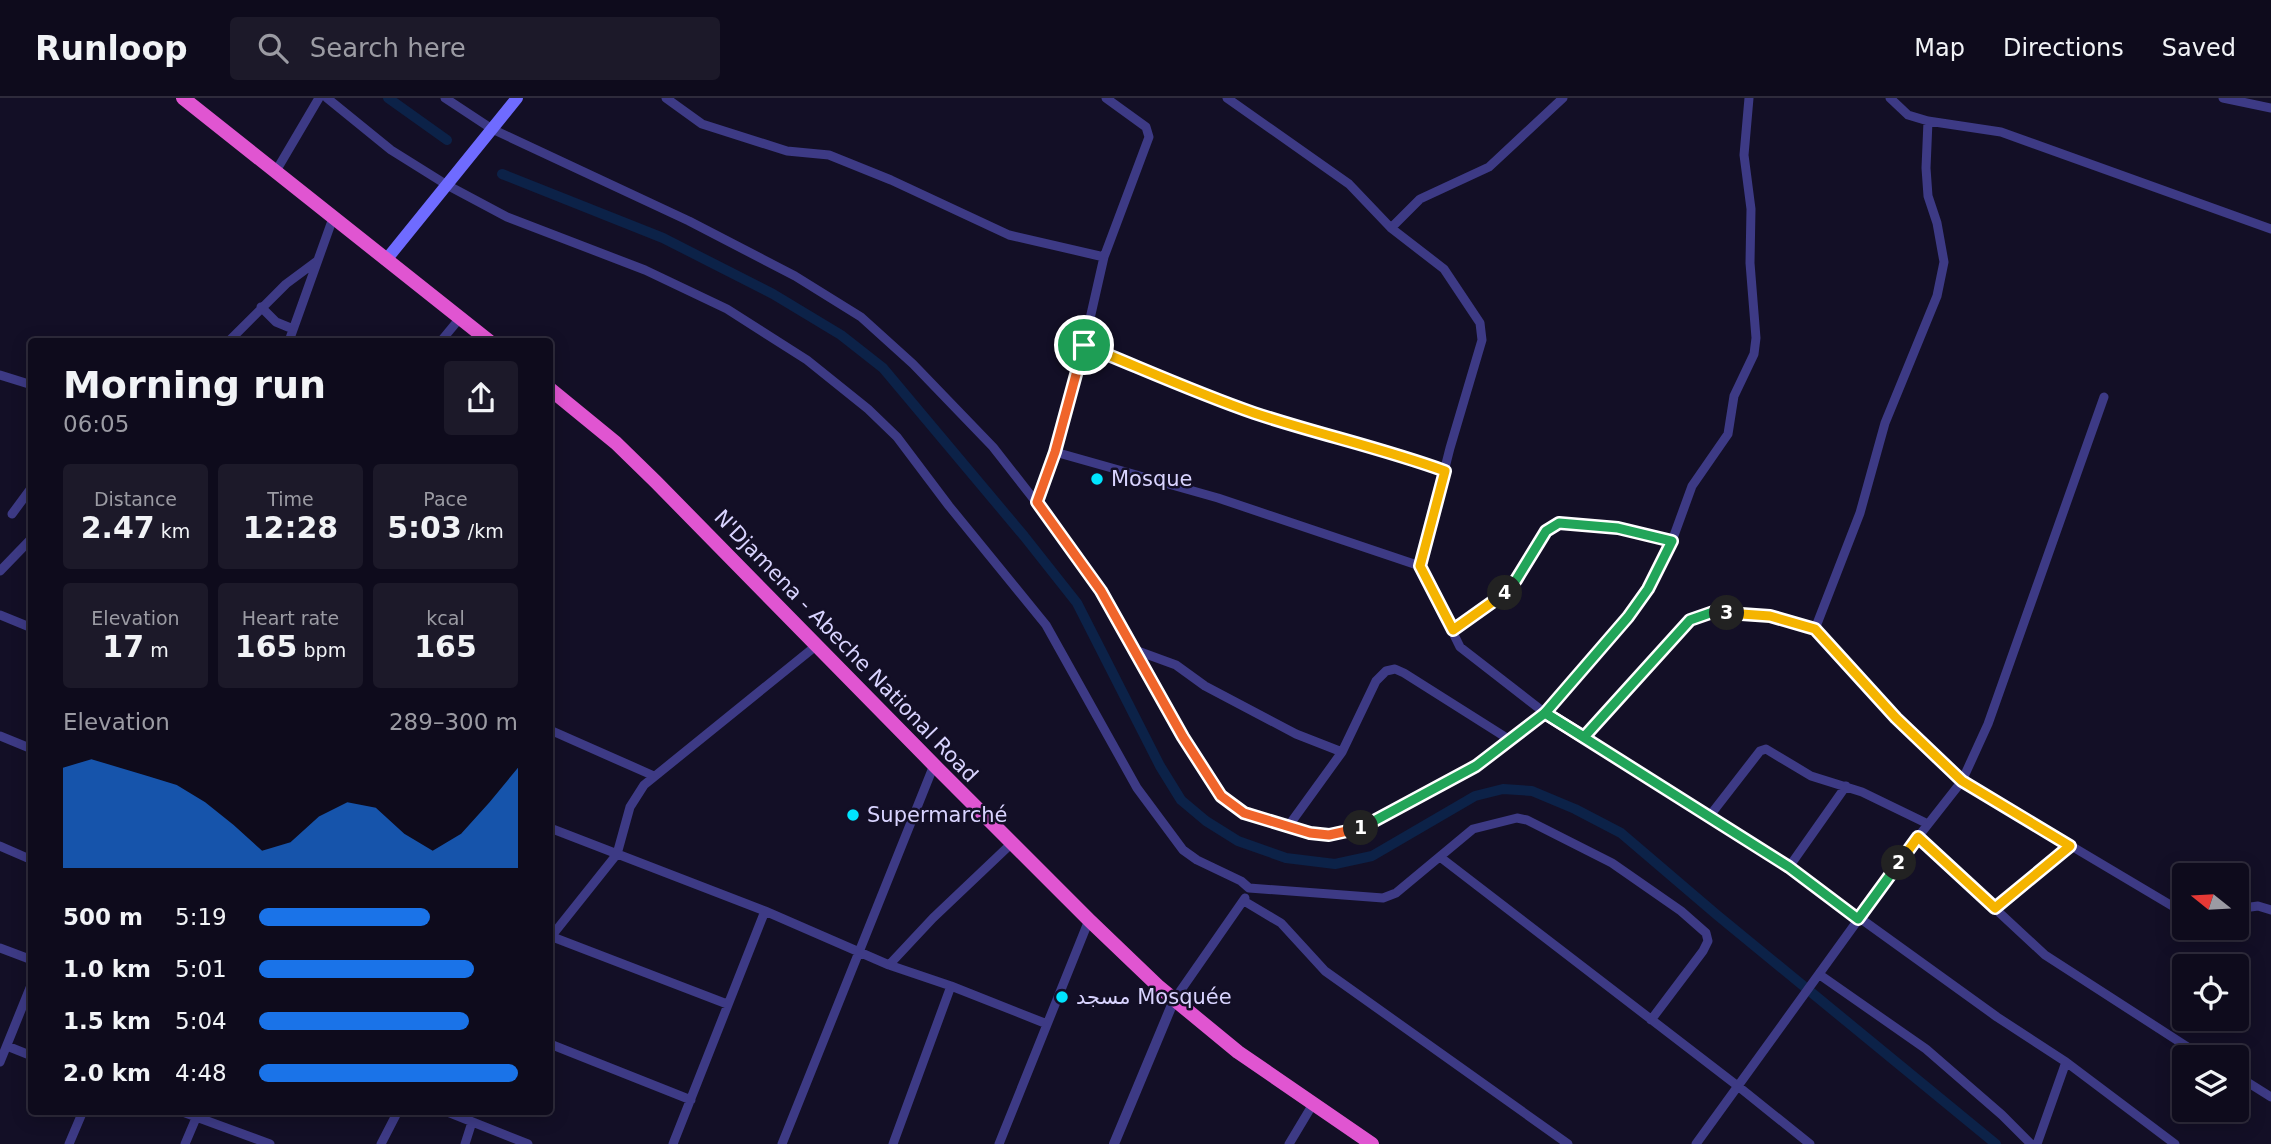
<!DOCTYPE html>
<html lang="en">
<head>
<meta charset="utf-8">
<style>
	body { margin:0; font-family:"DejaVu Sans",Cairo,sans-serif; background:#1c1929; color:#f1f3f6; height:100vh; display:flex; flex-direction:column; font-size:26px; white-space:nowrap }
	* { box-sizing:border-box; margin:0 }
	p { font-size:23px; color:#9b9ba3 }
	.icon { flex:none; width:38px; height:38px; fill:none; stroke:currentColor; stroke-width:2; stroke-linecap:round; stroke-linejoin:round }
	.map { position:relative; flex:1; overflow:hidden }
	.panel { position:absolute; left:28px; top:240px; width:525px; height:777px; display:flex; flex-direction:column; background:#0e0b1c; border-radius:7px; box-shadow:0 4px 18px #0003,0 0 0 2px #2e2b3b }
	.panel>* { flex:none }
	.needle { width:46px; rotate:288deg }
	.tools { position:absolute; left:2172px; top:765px; display:grid; gap:14px }
	.tools a { display:grid; place-items:center; width:77px; height:77px; border-radius:7px; background:#0e0b1c; box-shadow:0 4px 18px #0003,0 0 0 2px #2e2b3b; font-size:35px }
	.pin { position:absolute; display:grid; place-items:center; width:60px; height:60px; color:#fff; margin:-30px; border:4px solid #fff; border-radius:50%; box-shadow:0 2px 7px #0007 }
	.km { position:absolute; width:35px; height:35px; margin:-18px; border-radius:50%; background:#222; color:#fff; font-size:19px; line-height:35px; text-align:center }
	.round { display:grid; place-items:center; flex:none; width:74px; height:74px; border-radius:7px; background:#1c1929 }
	.headline { display:flex; align-items:center; justify-content:space-between; height:119px; padding:0 35px }
	h1 { font-size:38px; font-weight:800; line-height:52px }
	.stats { display:grid; grid-template-columns:repeat(3,1fr); gap:10px; height:119px; padding:7px 35px }
	.stats div { display:grid; align-content:center; border-radius:7px; background:#1c1929; text-align:center }
	.stats b { font-size:30px; font-weight:800 }
	.stats small { font-size:19px; font-weight:400 }
	.stats p { font-size:19px }
	.chart { height:196px; padding:14px 35px }
	.chart p { display:flex; justify-content:space-between }
	.chart svg { width:100%; height:126px; margin-top:7px; fill:#1a73e8; opacity:.7 }
	ul { padding:0 35px; list-style:none; font-size:23px }
	li { display:grid; grid-template-columns:112px 84px 1fr; align-items:center; height:52px }
	li i { height:18px; border-radius:9px; background:#1a73e8 }
	header { display:flex; align-items:center; gap:42px; box-sizing:border-box; height:98px; padding:0 35px; background:#0e0b1c; border-bottom:2px solid #2e2b3b }
	header strong { font-size:33px }
	nav { display:flex; gap:38px; margin-inline-start:auto; font-size:24px }
	.search { width:490px; height:63px; background:#1c1929; display:flex; align-items:center; gap:18px; box-sizing:border-box; padding:0 24px; border-radius:7px; color:#9b9ba3; font-size:26px }
	.map>svg:first-child { display:block }
</style>
</head>
<body>
<header>
<strong>Runloop</strong>
<div class="search"><svg class="icon" aria-label="search" viewBox="0 0 24 24"><circle cx="10" cy="10" r="6"/><path d="M15 15l6 6"/></svg>Search here</div>
<nav><a>Map</a><a>Directions</a><a>Saved</a></nav>
</header>
<div class="map">
<svg width="2271" height="1046" viewBox="0 0 2271 1046">
	<rect width="100%" height="100%" fill="#130f26"/>
	<g fill="none" stroke-linecap="round" stroke-linejoin="round">
		<!-- canal -->
		<path stroke="#0c2248" stroke-width="10" d="M388 0 447 42
			M502 76 663 140 773 196 841 237 883 270 1024 438 1077 505 1160 668 1181 702 1206 723 1238 743 1286 760 1335 766 1372 758 1475 698 1503 691 1532 693 1575 711 1621 735 1717 817 1996 1046"/>
		<!-- minor -->
		<path stroke="#3d3a85" stroke-width="9" d="M327 0 391 52 447 87 507 119 645 172 727 211 807 262 868 311 897 339 949 408 1046 527 1137 690 1183 752 1197 762 1241 783 1249 790 1383 800 1396 795 1473 731 1517 720 1527 722 1612 765 1681 813 1706 835 1708 843 1703 853 1651 922
			M445 0 492 31 689 123 795 178 861 219 913 266 993 349 1036 404 1101 493 1183 639 1221 698 1244 715 1258 720 1310 735 1329 737 1349 735 1369 727 1476 668 1545 615 1600 553 1648 491 1672 443 1692 388 1728 336 1734 298 1754 256 1756 240 1750 165 1751 111 1744 57 1749 0
			M666 0 702 26 787 53 829 57 891 82 1009 137 1104 159
			M1106 0 1146 29 1149 39 1104 159 1084 247C1141 270 1196 295 1254 315 1317 336 1382 350 1445 373
			M1227 0 1349 86 1391 130 1444 171 1480 225 1482 242 1450 350 1420 468 1460 549 1545 615 1789 769 1997 919 2066 964 2175 1046
			M1890 0 1908 17 1928 23 2001 34 2271 131
			M2223 0 2271 10
			M276 73 319 0
			M1391 130 1420 101 1489 69 1563 0
			M261 209 276 224 293 231
			M229 243 286 186 317 163
			M289 243 333 120
			M441 243 460 220
			M0 277 32 287
			M1055 354 1218 400 1420 468
			M1036 404 1055 354 1084 247
			M12 416 32 389
			M0 473 32 440
			M0 517 32 530
			M1815 531 1860 415 1885 325 1937 198 1944 164 1937 125 1928 98 1926 70 1928 23
			M1453 532 1504 496 1516 482 1546 433 1559 425 1618 430 1672 443
			M1135 552 1176 567 1205 588 1296 636 1342 654
			M550 632 654 678
			M0 638 32 651
			M1584 639 1680 532 1698 518 1713 514 1770 518 1815 531 1896 619 1962 683 2184 815
			M1708 720 1760 653 1766 651 1811 678 1862 694 1928 726
			M550 730 765 813 889 867 951 888 893 1046
			M1287 730 1342 654 1376 583 1386 573 1395 571 1404 575 1510 642
			M1918 739 2045 857 2203 959
			M0 748 32 762
			M1440 759 1739 989 1810 1046
			M1789 769 1846 688
			M1244 803 1281 825 1325 873 1568 1046
			M1995 810 2070 748
			M2236 811 2258 808 2271 812
			M550 838 727 906
			M550 840 617 756 630 709 644 687 817 547
			M0 850 32 862
			M889 867 933 820 1012 745
			M1820 877 1926 951 2002 1017 2031 1046
			M951 888 1047 926
			M1174 902 1245 800
			M550 946 691 1002
			M7 948 32 958
			M0 964 32 885
			M2236 977 2271 999
			M180 1013 270 1046
			M445 1013 528 1046
			M69 1046 83 1013
			M185 1046 199 1013
			M381 1046 398 1013
			M465 1046 472 1024
			M673 1046 765 813
			M782 1046 934 667
			M999 1046 1089 822
			M1289 1046 1313 1006
			M1696 1046 1918 739 1962 683 1988 626 2104 299
			M2037 1046 2066 964"/>
		<!-- tertiary -->
		<path stroke="#3d3a85" stroke-width="10" d="M1114 1046 1174 902"/>
		<!-- secondary -->
		<path stroke="#6f6bff" stroke-width="12" d="M386 162 517 0"/>
		<!-- trunk -->
		<path stroke="#e055d1" stroke-width="14" d="M183 0 489 243
			M550 291 616 345 656 384 934 667 1089 822 1159 889 1238 954 1372 1046"/>
	</g>
	<g fill="none" stroke-linecap="round" stroke-linejoin="round">
		<!-- split-1 casing -->
		<g stroke="#fff" stroke-width="14">
			<path id="split-1" d="M1084 247 1055 354 1037 404 1101 493 1183 639 1221 698 1244 715 1310 735 1329 737 1361 730"/>
		</g>
		<!-- split-2 casing -->
		<g stroke="#fff" stroke-width="14">
			<path id="split-2" d="M1361 730 1476 668 1545 615 1789 769 1858 821 1899 765"/>
		</g>
		<!-- split-3 casing -->
		<g stroke="#fff" stroke-width="14">
			<path id="split-3" d="M1727 515 1770 518 1815 531 1896 620 1962 683 2070 748 1995 810 1918 739 1899 765"/>
		</g>
		<!-- split-4 casing -->
		<g stroke="#fff" stroke-width="14">
			<path id="split-4" d="M1505 495 1516 482 1546 433 1559 425 1618 430 1672 443 1648 491 1628 519 1545 615 1584 639 1690 522 1713 514 1727 515"/>
		</g>
		<!-- split-5 casing -->
		<g stroke="#fff" stroke-width="14">
			<path id="split-5" d="M1084 247C1141 270 1196 295 1254 315 1317 336 1382 350 1445 373L1420 468 1453 532 1505 495"/>
		</g>
		<!-- split-1 -->
		<use href="#split-1" stroke="#f0652b" stroke-width="9"/>
		<!-- split-2 -->
		<use href="#split-2" stroke="#22a559" stroke-width="9"/>
		<!-- split-3 -->
		<use href="#split-3" stroke="#f5b400" stroke-width="9"/>
		<!-- split-4 -->
		<use href="#split-4" stroke="#22a559" stroke-width="9"/>
		<!-- split-5 -->
		<use href="#split-5" stroke="#f5b400" stroke-width="9"/>
	</g>
	<!-- markers -->
	<g fill="#00e5ff" stroke="#130f26" stroke-width="2.5">
		<circle cx="1097" cy="381" r="7"/>
		<circle cx="853" cy="717" r="7"/>
		<circle cx="1062" cy="899" r="7"/>
	</g>
	<g text-anchor="middle" stroke-width="5" stroke-linejoin="round" paint-order="stroke">
		<!-- poi labels -->
		<g font-size="21" fill="#d9d4ff" stroke="#130f26" text-anchor="start">
			<text x="1111" y="388">Mosque</text>
			<text x="867" y="724">Supermarché</text>
			<text x="1076" y="906">مسجد Mosquée</text>
		</g>
		<!-- street labels -->
		<g font-size="21" fill="#d9d4ff" stroke="#130f26">
			<text transform="translate(846 548) rotate(46)" y="7">N'Djamena - Abeche National Road</text>
		</g>
	</g>
</svg>
<div class="tools">
<a><svg class="needle" viewBox="-14 -14 28 28"><path d="M0-13l5 13h-10z" fill="#e53935"/><path d="M0 13l5-13h-10z" fill="#9b9ba3"/></svg></a>
<a><svg class="icon" aria-label="locate" viewBox="0 0 24 24"><circle cx="12" cy="12" r="6"/><path d="M12 2v4M12 18v4M2 12h4M18 12h4"/></svg></a>
<a><svg class="icon" aria-label="layers" viewBox="0 0 24 24"><path d="M12 4l9 5-9 5-9-5zM3 14l9 5 9-5"/></svg></a>
</div>
<div class="pin" style="left:1084px;top:247px;background:#1e9e55"><svg class="icon" aria-label="arrive" viewBox="0 0 24 24"><path d="M6 21V4h12l-3 4 3 4H6"/></svg></div>
<b class="km" style="left:1361px;top:730px">1</b>
<b class="km" style="left:1899px;top:765px">2</b>
<b class="km" style="left:1727px;top:515px">3</b>
<b class="km" style="left:1505px;top:495px">4</b>
<section class="panel">
<div class="headline"><div><h1>Morning run</h1><p>06:05</p></div><a class="round"><svg class="icon" aria-label="share" viewBox="0 0 24 24"><path d="M12 15V3M7 8l5-5 5 5M5 13v7h14v-7"/></svg></a></div>
<div class="stats">
<div><p>Distance</p><b>2.47<small> km</small></b></div>
<div><p>Time</p><b>12:28</b></div>
<div><p>Pace</p><b>5:03<small> /km</small></b></div>
</div>
<div class="stats">
<div><p>Elevation</p><b>17<small> m</small></b></div>
<div><p>Heart rate</p><b>165<small> bpm</small></b></div>
<div><p>kcal</p><b>165</b></div>
</div>
<div class="chart"><p><span>Elevation</span>289–300 m</p>
<svg viewBox="0 0 160 44" preserveAspectRatio="none"><path d="M0 44V9L10 6L20 9L30 12L40 15L50 21L60 29L70 38L80 35L90 26L100 21L110 23L120 32L130 38L140 32L150 21L160 9V44z"/></svg>
</div>
<ul>
<li><b>500 m</b>5:19<i style="width:66%"></i></li>
<li><b>1.0 km</b>5:01<i style="width:83%"></i></li>
<li><b>1.5 km</b>5:04<i style="width:81%"></i></li>
<li><b>2.0 km</b>4:48<i style="width:100%"></i></li>
</ul>
</section>
</div>
</body>
</html>
